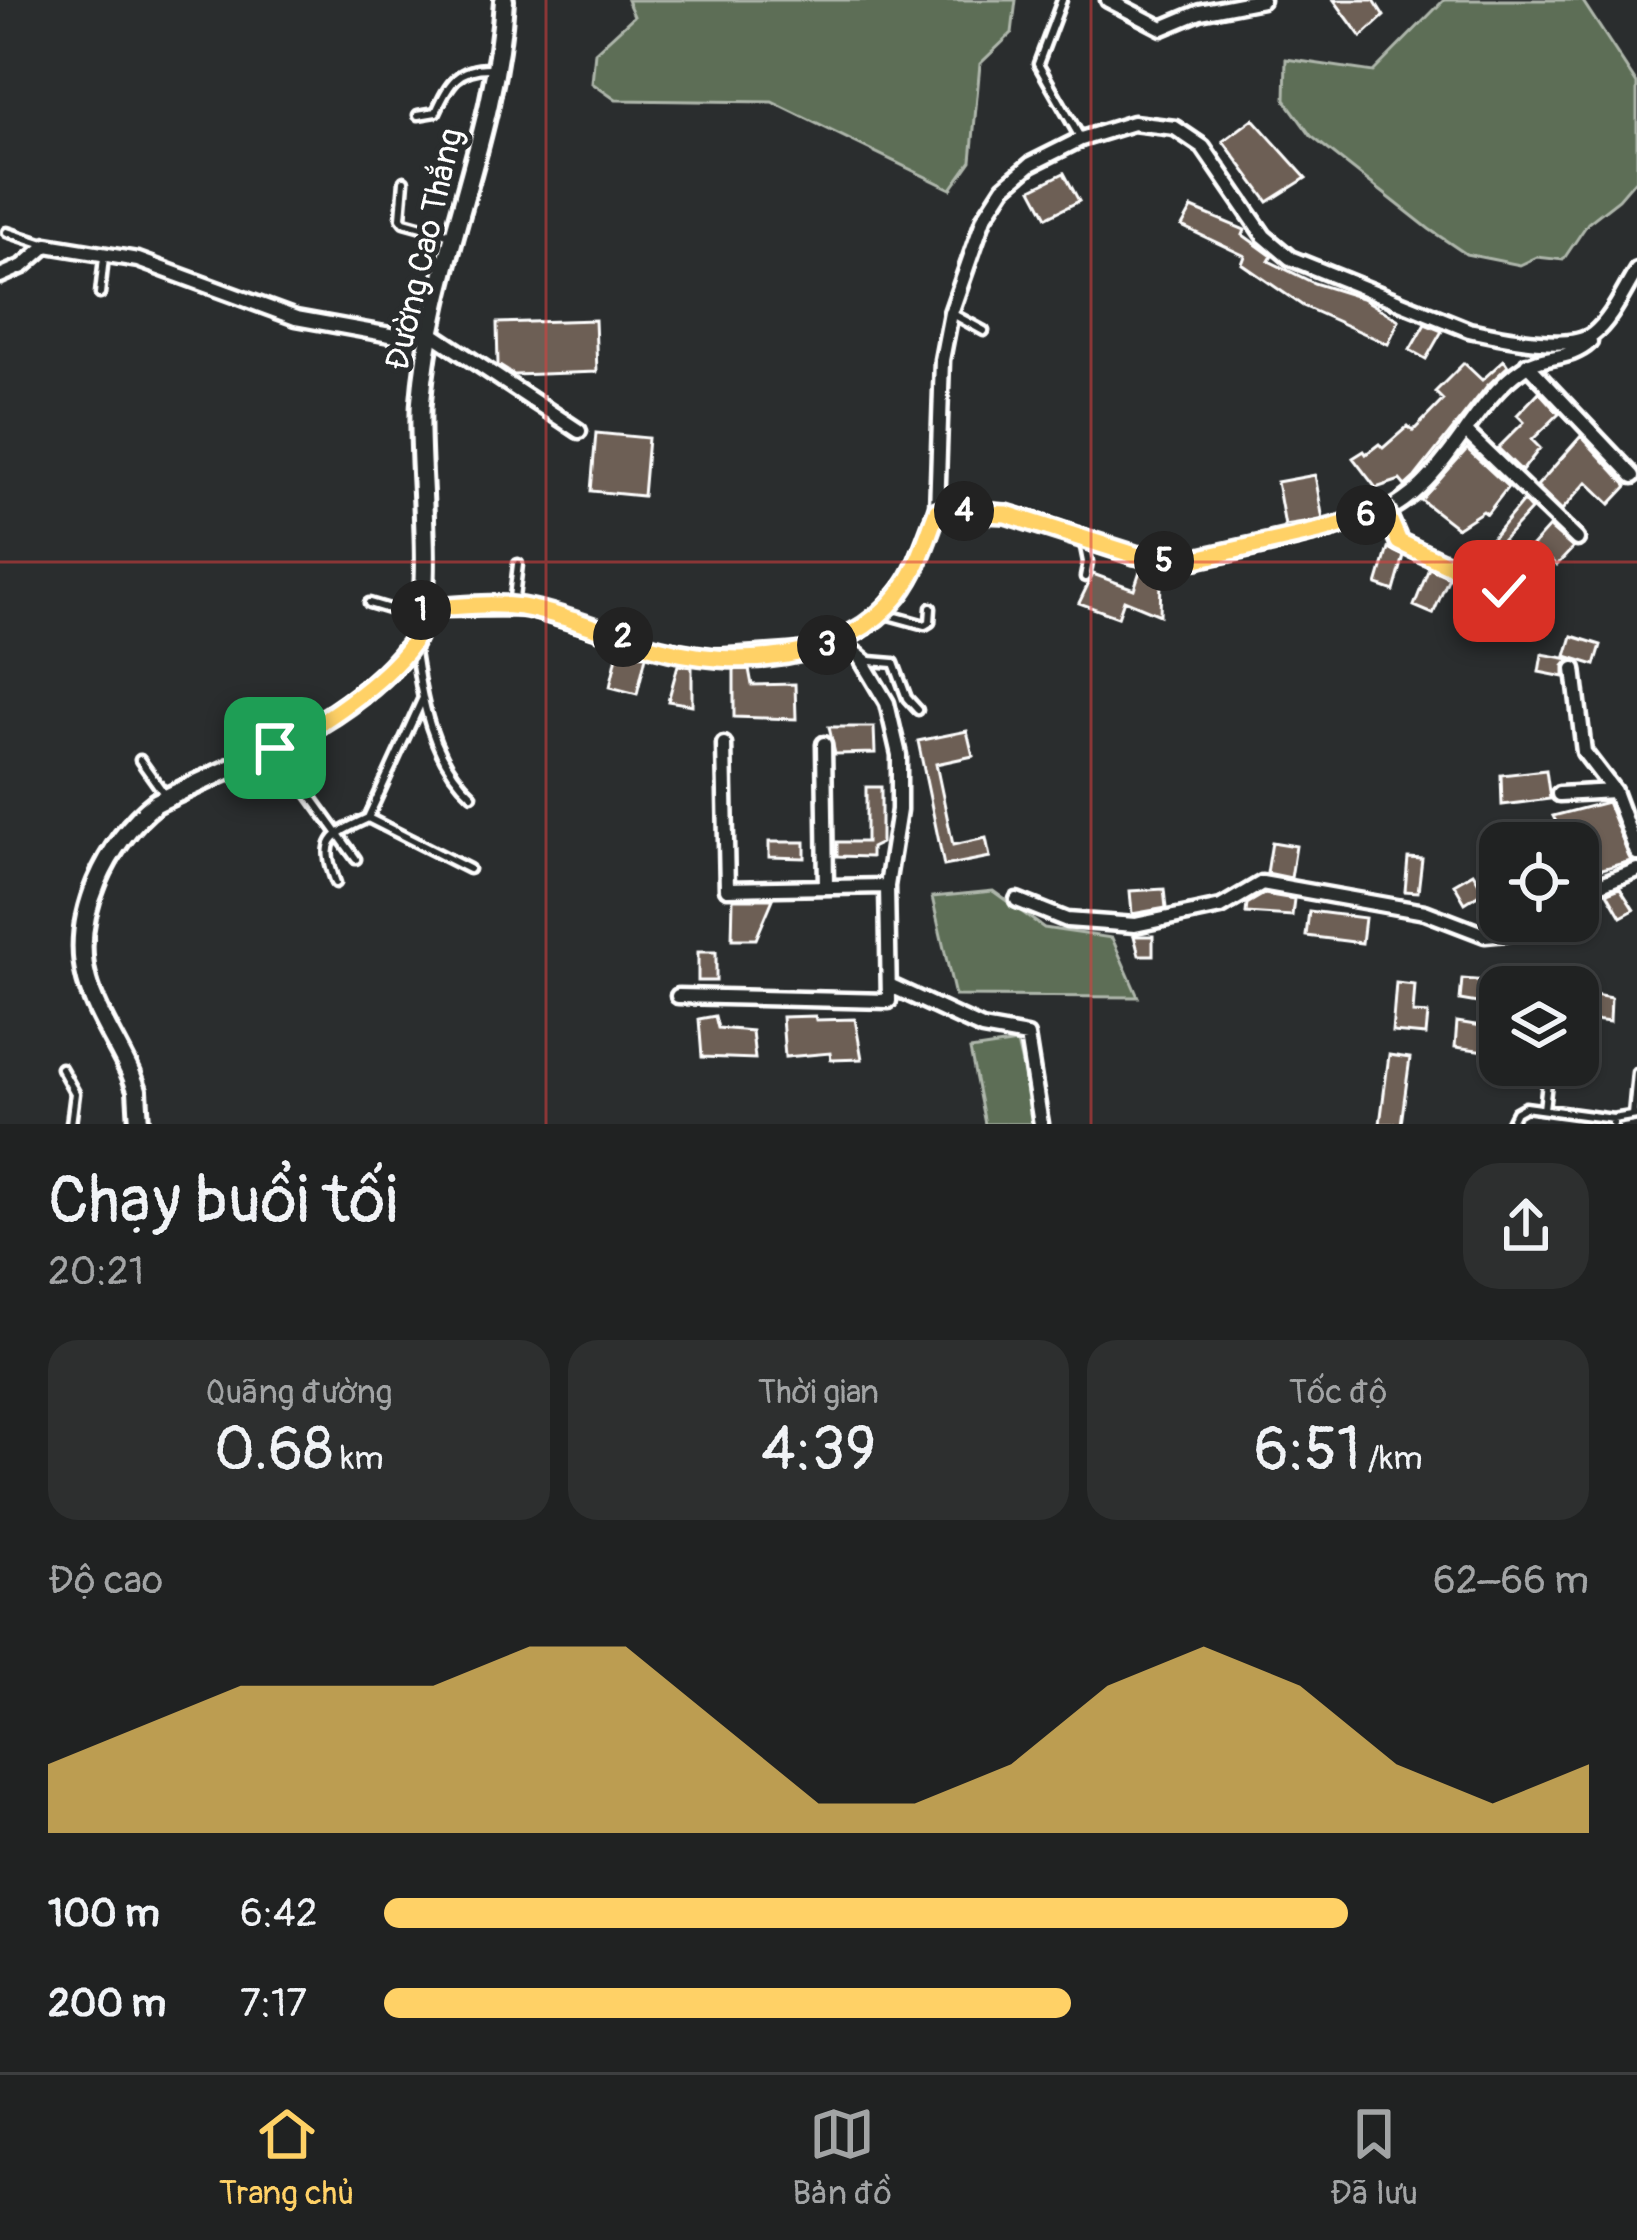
<!DOCTYPE html>
<html lang="vi">
<head>
<meta charset="utf-8">
<style>
	body { margin:0; font-family:Pangolin,sans-serif; background:#2d2f2f; color:#f1f3f6; height:100vh; display:flex; flex-direction:column; font-size:45px; white-space:nowrap }
	* { box-sizing:border-box; margin:0 }
	p { font-size:39px; color:#a2a4a5 }
	.icon { flex:none; width:66px; height:66px; fill:none; stroke:currentColor; stroke-width:2; stroke-linecap:round; stroke-linejoin:round }
	.map { position:relative; height:1124px; overflow:hidden }
	.details { display:flex; flex-direction:column; background:#202222; flex:1 }
	.details>* { flex:none }
	.controls { position:absolute; left:1479px; top:822px; display:grid; gap:24px }
	.controls a { display:grid; place-items:center; width:120px; height:120px; border-radius:24px; background:#202222; box-shadow:0 3px 9px #0004,0 0 0 3px #3d3f40; font-size:60px }
	.pin { position:absolute; display:grid; place-items:center; width:102px; height:102px; color:#fff; margin:-51px; border-radius:24px; box-shadow:0 6px 18px #0006 }
	.km { position:absolute; width:60px; height:60px; margin:-30px; border-radius:50%; background:#222; color:#fff; font-size:33px; line-height:60px; text-align:center }
	.round { display:grid; place-items:center; flex:none; width:126px; height:126px; border-radius:36px; background:#2d2f2f }
	.overview { display:flex; align-items:center; justify-content:space-between; height:204px; padding:0 48px }
	h1 { font-size:66px; font-weight:600; line-height:90px }
	.stats { display:grid; grid-template-columns:repeat(3,1fr); gap:18px; height:204px; padding:12px 48px }
	.stats div { display:grid; align-content:center; border-radius:30px; background:#2d2f2f; text-align:center }
	.stats b { font-size:60px; font-weight:600 }
	.stats small { font-size:33px; font-weight:400 }
	.stats p { font-size:33px }
	.chart { height:336px; padding:24px 48px }
	.chart p { display:flex; justify-content:space-between }
	.chart svg { width:100%; height:216px; margin-top:12px; fill:#ffd166; opacity:.7 }
	ul { padding:0 48px; list-style:none; font-size:39px }
	li { display:grid; grid-template-columns:192px 144px 1fr; align-items:center; height:90px }
	li i { height:30px; border-radius:15px; background:#ffd166 }
	.menu { display:flex; justify-content:space-around; align-items:center; height:168px; border-top:3px solid #3d3f40; background:#202222; font-size:33px; color:#a2a4a5 }
	.menu a { display:grid; justify-items:center; gap:6px }
	.menu .selected { color:#ffd166 }
	.map>svg:first-child { display:block }
</style>
</head>
<body>
<div class="map">
<svg width="1637" height="1124" viewBox="0 0 1637 1124">
	<rect width="100%" height="100%" fill="#2a2d2e"/>
	<filter id="ink" filterUnits="userSpaceOnUse"><feTurbulence type="fractalNoise" baseFrequency=".00833" numOctaves="2"/><feDisplacementMap in="SourceGraphic" scale="24" xChannelSelector="R" yChannelSelector="G"/><feConvolveMatrix kernelMatrix="1 2 1 2 8 2 1 2 1" color-interpolation-filters="sRGB"/></filter>
	<g filter="url(#ink)">
		<!-- green -->
		<path fill="#5d6e57" stroke="#aeb6ab" stroke-width="3" d="M627 0H1016L1012 33 980 64 971 161 951 189 772 102 616 100 592 83 595 52 634 16Z
			M1444 0H1582L1637 84V178L1619 199 1588 223 1563 260 1537 257 1520 265 1466 254 1429 229 1311 136 1285 100 1286 59 1373 72Z
			M993 891 1044 928 1112 938 1138 997 955 996 932 897Z
			M1017 1043 1036 1124H985L970 1050Z"/>
		<!-- building -->
		<path fill="#6d5e54" stroke="#fff" stroke-width="3" d="M1334 0H1374L1384 16 1361 37Z
			M1253 119 1306 178 1268 202 1223 141Z
			M1064 173 1079 201 1047 217 1032 189Z
			M1192 208 1245 230 1243 235 1272 256 1269 261 1314 283 1362 298 1399 320 1388 344 1303 306 1242 264 1245 256 1182 226Z
			M595 320 597 372 514 375 498 365 497 323Z
			M1425 324 1442 331 1426 359 1410 350Z
			M1504 360 1508 366 1487 386 1415 477 1405 486 1400 480 1376 488 1353 458 1364 451 1366 454 1379 444 1383 448 1408 426 1413 431 1443 400 1435 392 1464 363 1482 380Z
			M1539 392 1559 414 1532 440 1540 448 1522 471 1498 448 1524 422 1517 415Z
			M596 433 648 438 643 496 591 491Z
			M1581 436 1627 486 1610 504 1587 482 1562 510 1537 486Z
			M1467 449 1508 487 1487 514 1483 511 1457 528 1421 500Z
			M1315 475 1323 520 1285 526 1277 482Z
			M1523 501 1531 510 1502 541 1519 552 1503 571 1478 555Z
			M1549 527 1573 548 1557 565 1531 547Z
			M1388 548 1404 556 1394 591 1377 585Z
			M1429 568 1449 577 1433 614 1414 606Z
			M1140 571 1161 580 1160 615 1124 600 1118 617 1079 603 1093 574 1134 589Z
			M1572 636 1601 645 1595 665 1566 656Z
			M619 647 646 656 637 694 610 687Z
			M1542 654 1570 659 1564 666V677L1539 672Z
			M678 665 692 667V705L668 701Z
			M734 669H749L752 685 795 684 796 719 734 717Z
			M829 727H874L875 753 835 754Z
			M967 731 973 756 936 764 953 845 986 838 990 857 944 866 918 741Z
			M1546 770 1550 799 1502 805 1501 775Z
			M866 787H881V843L871 848V857L837 856V842H866Z
			M1607 802 1631 861 1584 874 1578 863V843H1567L1553 816Z
			M769 842H805V858L769 857Z
			M1272 842 1296 846 1291 878 1267 873Z
			M1408 858 1422 859 1418 892 1405 891Z
			M1473 873 1484 891 1465 903 1454 884Z
			M1620 888 1634 910 1621 917 1607 893Z
			M1164 889 1166 908 1132 914 1130 891Z
			M1500 890V923L1492 924 1480 901Z
			M1264 894 1294 899 1292 916 1246 913 1247 904Z
			M733 899H773L756 939H732Z
			M1309 911 1365 918 1362 943 1306 936Z
			M1134 936H1153V955H1139Z
			M698 952H716V981H698Z
			M1462 979 1500 982V1007L1460 1000Z
			M1396 983 1415 985 1413 1013 1428 1014 1426 1035 1392 1032Z
			M1578 992 1611 998 1610 1022 1578 1018Z
			M715 1016 718 1028 752 1031 755 1059 702 1057 699 1019Z
			M815 1016 816 1020 855 1019 862 1059 831 1060 830 1053 785 1057 782 1017Z
			M1457 1022 1500 1029V1053L1455 1047Z
			M1578 1040 1594 1043 1592 1065 1578 1063Z
			M1389 1055 1410 1058 1401 1124H1380Z"/>
		<g fill="none" stroke-linecap="round" stroke-linejoin="round">
			<!-- lane casing -->
			<g stroke="#fff" stroke-width="15">
				<path id="lane" d="M1062 0 1038 64 1081 139
					M418 115 436 112C449 83 458 67 492 68
					M404 181 401 218 404 222 451 235
					M7 232 44 244
					M100 294 104 257
					M951 313 984 331
					M1084 542 1088 562 1085 577
					M369 603 416 617
					M513 606 518 564
					M885 614 925 625 930 622 931 608
					M845 641 870 661 894 663 907 698 918 710
					M414 645C422 699 430 757 472 795
					M422 700 368 818 469 869
					M278 751 356 859
					M140 760 165 795
					M336 883C320 840 329 836 368 818
					M61 1068 75 1093 71 1124
					M1544 1109 1549 1065
					M1633 1115 1637 1073
					M1613 1119 1637 1115
					M1510 1124 1516 1112 1525 1107 1613 1119V1124"/>
			</g>
			<!-- street casing -->
			<g stroke="#fff" stroke-width="21">
				<path id="street" d="M1108 0 1162 28 1200 12 1262 0
					M0 276 23 266 47 245 138 260 296 318 396 336 431 333 579 431
					M1527 364 1633 476
					M1467 433 1577 539
					M937 511C958 511 980 509 1001 513 1053 522 1100 549 1151 559 1199 568 1335 529 1384 512 1396 507 1412 495 1421 486 1458 451 1481 396 1523 368 1544 354 1570 361 1590 342
					M1386 511 1399 542 1504 591
					M422 609 525 608 654 647 715 657 803 651 843 639 863 628 881 613 910 578 937 511 942 360 951 313 984 218 1004 187 1031 164 1081 139 1133 123 1175 128 1203 147 1264 236 1290 258 1469 330C1497 336 1569 353 1593 334 1612 319 1624 290 1637 270
					M1574 669 1584 752 1614 791 1637 853
					M724 744 727 889 887 886
					M824 744 826 887
					M1559 794 1614 791
					M1578 893 1637 870
					M1017 900 1067 920 1135 925 1221 907 1262 883 1425 912 1485 935 1517 932 1534 921
					M889 985 982 1028 1027 1036 1041 1124
					M678 996 889 1001 887 886 899 810V755L887 703 859 656"/>
			</g>
			<!-- secondary casing -->
			<g stroke="#fff" stroke-width="26">
				<path id="secondary" d="M139 1124 137 1090 131 1074C117 1043 96 1013 87 980 70 917 107 841 156 803 243 760 349 726 410 646 439 607 416 456 421 402 431 265 497 137 504 0"/>
			</g>
			<!-- lane -->
			<use href="#lane" stroke="#2a2d2e" stroke-width="6"/>
			<!-- street -->
			<use href="#street" stroke="#2a2d2e" stroke-width="12"/>
			<!-- secondary -->
			<use href="#secondary" stroke="#2a2d2e" stroke-width="16"/>
		</g>
	</g>
	<g fill="none" stroke-linecap="round" stroke-linejoin="round" filter="url(#ink)">
		<!-- route casing -->
		<g stroke="#fff" stroke-width="24">
			<path id="route" d="M275 748C316 729 385 682 411 645 417 635 419 620 422 609 454 607 489 602 522 607 567 615 610 635 653 647 734 669 843 665 899 594 918 569 926 540 937 511L1006 514 1135 555 1167 561 1196 559 1319 531 1386 512 1399 542 1504 591"/>
		</g>
		<!-- route -->
		<use href="#route" stroke="#ffd166" stroke-width="15"/>
	</g>
	<!-- grid -->
	<path fill="none" stroke="#da3e3e" stroke-width="3" stroke-opacity="0.55" d="M546 0V1124M1091 0V1124M0 562H1637"/>
	<g text-anchor="middle" stroke-width="10" stroke-linejoin="round" paint-order="stroke">
		<!-- street labels -->
		<g font-size="33" fill="#fff" stroke="#2a2d2e">
			<text transform="translate(423 249) rotate(-77)" y="12">Đường Cao Thắng</text>
		</g>
	</g>
</svg>
<div class="controls">
<a><svg class="icon" aria-label="locate" viewBox="0 0 24 24"><circle cx="12" cy="12" r="6"/><path d="M12 2v4M12 18v4M2 12h4M18 12h4"/></svg></a>
<a><svg class="icon" aria-label="layers" viewBox="0 0 24 24"><path d="M12 4l9 5-9 5-9-5zM3 14l9 5 9-5"/></svg></a>
</div>
<div class="pin" style="left:275px;top:748px;background:#1e9e55"><svg class="icon" aria-label="arrive" viewBox="0 0 24 24"><path d="M6 21V4h12l-3 4 3 4H6"/></svg></div>
<div class="pin" style="left:1504px;top:591px;background:#d93025"><svg class="icon" aria-label="check" viewBox="0 0 24 24"><path d="M5 12l5 5 9-10"/></svg></div>
<b class="km" style="left:421px;top:610px">1</b>
<b class="km" style="left:623px;top:637px">2</b>
<b class="km" style="left:827px;top:645px">3</b>
<b class="km" style="left:964px;top:511px">4</b>
<b class="km" style="left:1164px;top:561px">5</b>
<b class="km" style="left:1366px;top:515px">6</b>
</div>
<section class="details">
<div class="overview"><div><h1>Chạy buổi tối</h1><p>20:21</p></div><a class="round"><svg class="icon" aria-label="share" viewBox="0 0 24 24"><path d="M12 15V3M7 8l5-5 5 5M5 13v7h14v-7"/></svg></a></div>
<div class="stats">
<div><p>Quãng đường</p><b>0.68<small> km</small></b></div>
<div><p>Thời gian</p><b>4:39</b></div>
<div><p>Tốc độ</p><b>6:51<small> /km</small></b></div>
</div>
<div class="chart"><p><span>Độ cao</span>62–66 m</p>
<svg viewBox="0 0 160 44" preserveAspectRatio="none"><path d="M0 44V30L10 22L20 14L30 14L40 14L50 6L60 6L70 22L80 38L90 38L100 30L110 14L120 6L130 14L140 30L150 38L160 30V44z"/></svg>
</div>
<ul>
<li><b>100 m</b>6:42<i style="width:80%"></i></li>
<li><b>200 m</b>7:17<i style="width:57%"></i></li>
</ul>
</section>
<nav class="menu">
<a class="selected"><svg class="icon" aria-label="home" viewBox="0 0 24 24"><path d="M3 11l9-7 9 7M6 9v11h12V9"/></svg>Trang chủ</a>
<a><svg class="icon" aria-label="map" viewBox="0 0 24 24"><path d="M3 6l6-2 6 2 6-2v14l-6 2-6-2-6 2zM9 4v14M15 6v14"/></svg>Bản đồ</a>
<a><svg class="icon" aria-label="saved" viewBox="0 0 24 24"><path d="M7 4h10v16l-5-4-5 4z"/></svg>Đã lưu</a>
</nav>
</body>
</html>
